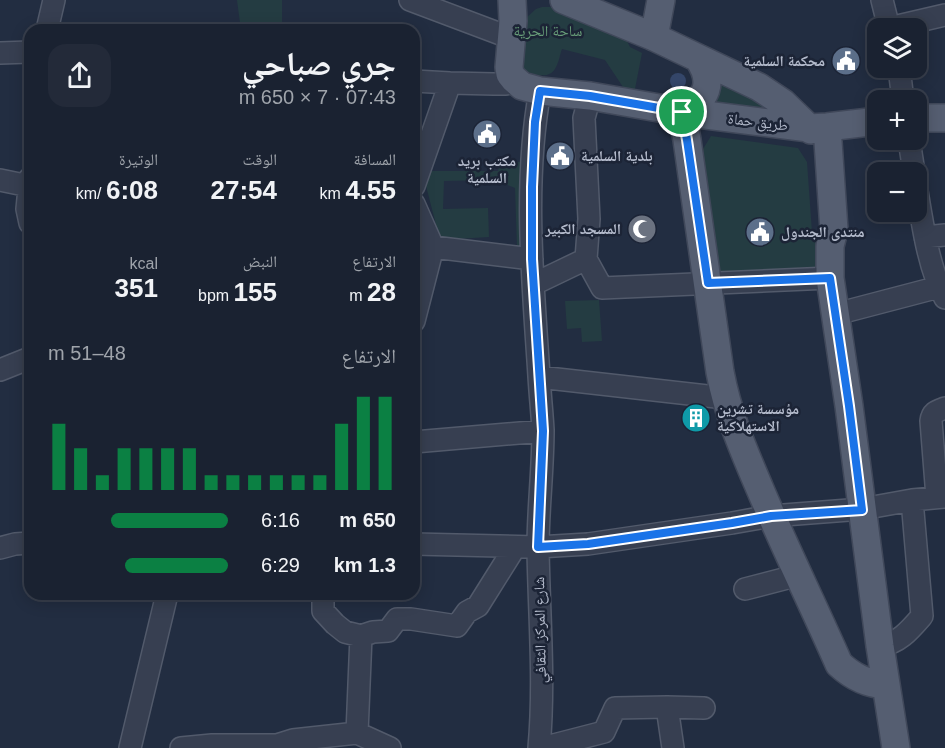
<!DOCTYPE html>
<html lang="ar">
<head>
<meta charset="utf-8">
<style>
	body { margin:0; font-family:Helvetica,"Noto Naskh Arabic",sans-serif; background:#232a39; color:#f1f3f6; direction:rtl; height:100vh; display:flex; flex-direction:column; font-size:22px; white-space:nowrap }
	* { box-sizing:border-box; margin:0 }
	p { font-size:20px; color:#9fa4ab }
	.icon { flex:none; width:33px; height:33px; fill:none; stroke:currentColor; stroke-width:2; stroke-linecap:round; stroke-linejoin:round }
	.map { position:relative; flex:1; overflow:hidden; direction:ltr }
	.drawer { position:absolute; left:24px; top:24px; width:396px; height:576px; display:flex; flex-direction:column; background:#1a2231; border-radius:18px; box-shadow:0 3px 15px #0003,0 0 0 2px #383f4d; direction:rtl }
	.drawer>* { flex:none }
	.controls { position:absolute; left:867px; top:18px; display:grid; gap:12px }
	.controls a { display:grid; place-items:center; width:60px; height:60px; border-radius:12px; background:#1a2231; box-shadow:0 3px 15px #0003,0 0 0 2px #383f4d; font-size:30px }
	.pin { position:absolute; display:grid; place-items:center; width:51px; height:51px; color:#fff; margin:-26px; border:3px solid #fff; border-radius:50%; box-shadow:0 2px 6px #0007 }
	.round { display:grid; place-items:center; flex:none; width:63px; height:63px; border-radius:18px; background:#232a39 }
	.head { display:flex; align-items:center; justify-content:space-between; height:102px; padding:0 24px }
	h1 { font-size:33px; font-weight:700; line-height:45px }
	.stats { display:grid; grid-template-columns:repeat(3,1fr); gap:9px; height:102px; padding:6px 24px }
	.stats div { display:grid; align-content:center }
	.stats b { font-size:26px; font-weight:700 }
	.stats small { font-size:16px; font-weight:400 }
	.stats p { font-size:16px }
	.chart { height:168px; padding:12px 24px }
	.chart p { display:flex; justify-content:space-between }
	.chart svg { width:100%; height:108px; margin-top:6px; stroke:#0b8043; stroke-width:6 }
	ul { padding:0 24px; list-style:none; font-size:20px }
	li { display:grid; grid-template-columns:96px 72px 1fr; align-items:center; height:45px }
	li i { height:15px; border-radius:8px; background:#0b8043 }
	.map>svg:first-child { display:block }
</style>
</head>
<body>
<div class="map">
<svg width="945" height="748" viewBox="0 0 945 748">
	<rect width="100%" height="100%" fill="#222d41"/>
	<!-- green -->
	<path fill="#243c42" d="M237 0H282V30H241Z
		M542 7H551L624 35 630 47 642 53 634 94 627 93 605 60 562 49C560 54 559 62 556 67 549 82 531 73 520 69L526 18 536 9Z
		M711 74 764 105 763 109 703 103Z
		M711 136 798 148 807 162 812 232 820 249V272L716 274 703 149Z
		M500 161 523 162 525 247H517L515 188 494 180 444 181 443 209 488 208 489 237 440 240 426 186 431 171H498Z
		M599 300 602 341 582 342 581 328 567 329 565 301Z"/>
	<!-- water -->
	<path fill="#344669" d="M670 81a8 8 0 1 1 16 0a8 8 0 1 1-16 0Z"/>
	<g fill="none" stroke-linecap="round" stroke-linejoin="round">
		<!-- minor casing -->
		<g stroke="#525a6b" stroke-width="24">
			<path id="minor" d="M410 0 511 38
				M882 0 889 28
				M889 28 945 15
				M47 30 54 0
				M0 53 30 52
				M899 68 903 100
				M414 81 450 83 494 84H506L514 79
				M909 140 914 172
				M30 178 27 209 30 223
				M0 180 29 186
				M916 185C922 220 928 268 945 298
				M414 186 450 83
				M414 204 433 247 532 259
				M925 237 945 235
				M586 259 602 288 830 278
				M534 284 586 259 589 219 584 118 590 96
				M836 314 939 287
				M414 321 433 247
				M0 370 30 358
				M539 377 725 398
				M414 442 543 431
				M937 497 931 421C932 412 937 411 945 408
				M414 544 538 547 588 544 732 523 771 516 862 509 912 500 945 497
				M0 548 15 544 30 543
				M745 589 799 575
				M323 594V611L335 624 345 632 361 636 373 632 388 631 397 619H411L457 626 467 612 478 606 515 547
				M361 636 357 733 390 748
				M880 646C899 643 909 631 922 616L912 500
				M667 707 704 708
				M130 748 167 594
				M181 748 212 745H277L293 740 357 733
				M539 748C545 681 539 615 538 548 538 509 543 470 543 430 542 412 540 394 539 376 533 282 523 184 540 91
				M542 748 604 732 615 708 667 707 673 748"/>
		</g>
		<!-- major casing -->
		<g stroke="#40485a" stroke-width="30">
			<path id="major" d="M512 0 513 21 509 67 510 74 514 79 522 86 540 91 590 96 682 112 809 128 827 127 878 121
				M564 0 654 37 759 87 783 103 811 130
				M654 37 661 0
				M698 58C715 83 707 100 682 112L687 140 720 372C728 415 743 449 760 489 785 548 813 605 839 664 853 677 867 684 886 685
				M916 118H945
				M827 127 834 230 830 246V278L849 406 880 646 896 748"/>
		</g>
		<!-- minor -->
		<use href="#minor" stroke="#373f51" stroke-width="21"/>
		<!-- major -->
		<use href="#major" stroke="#555e71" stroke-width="27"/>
	</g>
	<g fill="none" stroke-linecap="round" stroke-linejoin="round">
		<!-- route casing -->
		<g stroke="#fff" stroke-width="12">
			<path id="route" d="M540 91 590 96 682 112 687 140 708 283 830 278 849 406 862 510 771 516 732 523 588 544 538 547 543 431 532 259V187L535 122Z"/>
		</g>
		<!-- route -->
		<use href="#route" stroke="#1a73e8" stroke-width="8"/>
	</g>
	<!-- icons -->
	<defs>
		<g id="civic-disc" transform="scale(1.5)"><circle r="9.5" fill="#5c6f8a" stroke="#1c2436"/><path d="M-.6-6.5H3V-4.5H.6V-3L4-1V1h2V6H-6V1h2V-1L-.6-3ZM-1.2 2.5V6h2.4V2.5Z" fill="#fff"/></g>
		<g id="mosque-disc" transform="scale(1.5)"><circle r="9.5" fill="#6b7280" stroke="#1c2436"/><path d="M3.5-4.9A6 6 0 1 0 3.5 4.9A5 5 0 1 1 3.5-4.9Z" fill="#fff"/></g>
		<g id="building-disc" transform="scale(1.5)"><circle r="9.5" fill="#0f9aa8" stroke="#1c2436"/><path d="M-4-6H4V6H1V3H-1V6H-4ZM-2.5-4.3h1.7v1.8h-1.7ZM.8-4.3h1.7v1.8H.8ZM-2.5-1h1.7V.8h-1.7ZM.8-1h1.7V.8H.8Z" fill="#fff"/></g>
	</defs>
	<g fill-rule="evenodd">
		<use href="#civic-disc" x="846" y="61"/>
		<use href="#civic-disc" x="487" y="134"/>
		<use href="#civic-disc" x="560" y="156"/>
		<use href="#mosque-disc" x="642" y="229"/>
		<use href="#civic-disc" x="760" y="232"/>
		<use href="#building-disc" x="696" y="418"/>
	</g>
	<g text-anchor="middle" stroke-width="5" stroke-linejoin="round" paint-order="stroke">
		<!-- park labels -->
		<g font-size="15" fill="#689e79" stroke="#1c2436">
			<text x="548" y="36">ساحة الحرية</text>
		</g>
		<!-- poi labels -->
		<g font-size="15" font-weight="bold" fill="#b3bacb" stroke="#1c2436" text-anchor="start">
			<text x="825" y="66" text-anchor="end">محكمة السلمية</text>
			<text x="581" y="161">بلدية السلمية</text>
			<text x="487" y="166" text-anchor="middle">مكتب بريد<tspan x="487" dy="17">السلمية</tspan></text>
			<text x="621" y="234" text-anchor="end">المسجد الكبير</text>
			<text x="781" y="237">منتدى الجندول</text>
			<text x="717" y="414">مؤسسة تشرين<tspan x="717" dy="17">الاستهلاكية</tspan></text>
		</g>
		<!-- street labels -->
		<g font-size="15" fill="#b3bacb" stroke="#1c2436">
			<text transform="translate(758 122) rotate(7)" y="5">طريق حماة</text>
			<text transform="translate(540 630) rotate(-91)" y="5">شارع المركز الثقافي</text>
		</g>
	</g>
</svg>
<div class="controls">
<a><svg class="icon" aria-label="layers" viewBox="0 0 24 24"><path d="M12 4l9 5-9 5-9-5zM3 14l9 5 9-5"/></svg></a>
<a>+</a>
<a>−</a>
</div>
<div class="pin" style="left:682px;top:112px;background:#1e9e55"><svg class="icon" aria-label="arrive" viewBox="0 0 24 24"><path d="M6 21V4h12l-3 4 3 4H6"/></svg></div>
<section class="drawer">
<div class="head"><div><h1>جري صباحي</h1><p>07:43 · 7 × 650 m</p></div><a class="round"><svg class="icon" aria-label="share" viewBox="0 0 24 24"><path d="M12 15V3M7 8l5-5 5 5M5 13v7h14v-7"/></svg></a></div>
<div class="stats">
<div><p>المسافة</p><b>4.55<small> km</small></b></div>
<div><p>الوقت</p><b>27:54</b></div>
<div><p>الوتيرة</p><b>6:08<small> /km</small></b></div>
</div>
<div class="stats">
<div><p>الارتفاع</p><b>28<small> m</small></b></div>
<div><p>النبض</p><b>155<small> bpm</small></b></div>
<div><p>kcal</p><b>351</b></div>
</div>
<div class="chart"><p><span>الارتفاع</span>48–51 m</p>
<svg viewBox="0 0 160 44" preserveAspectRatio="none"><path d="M5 44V17M15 44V27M25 44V38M35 44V27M45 44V27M55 44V27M65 44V27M75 44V38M85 44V38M95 44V38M105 44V38M115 44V38M125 44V38M135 44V17M145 44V6M155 44V6"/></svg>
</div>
<ul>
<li><b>650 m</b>6:16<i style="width:65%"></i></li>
<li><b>1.3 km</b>6:29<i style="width:57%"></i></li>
</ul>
</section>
</div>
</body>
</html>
